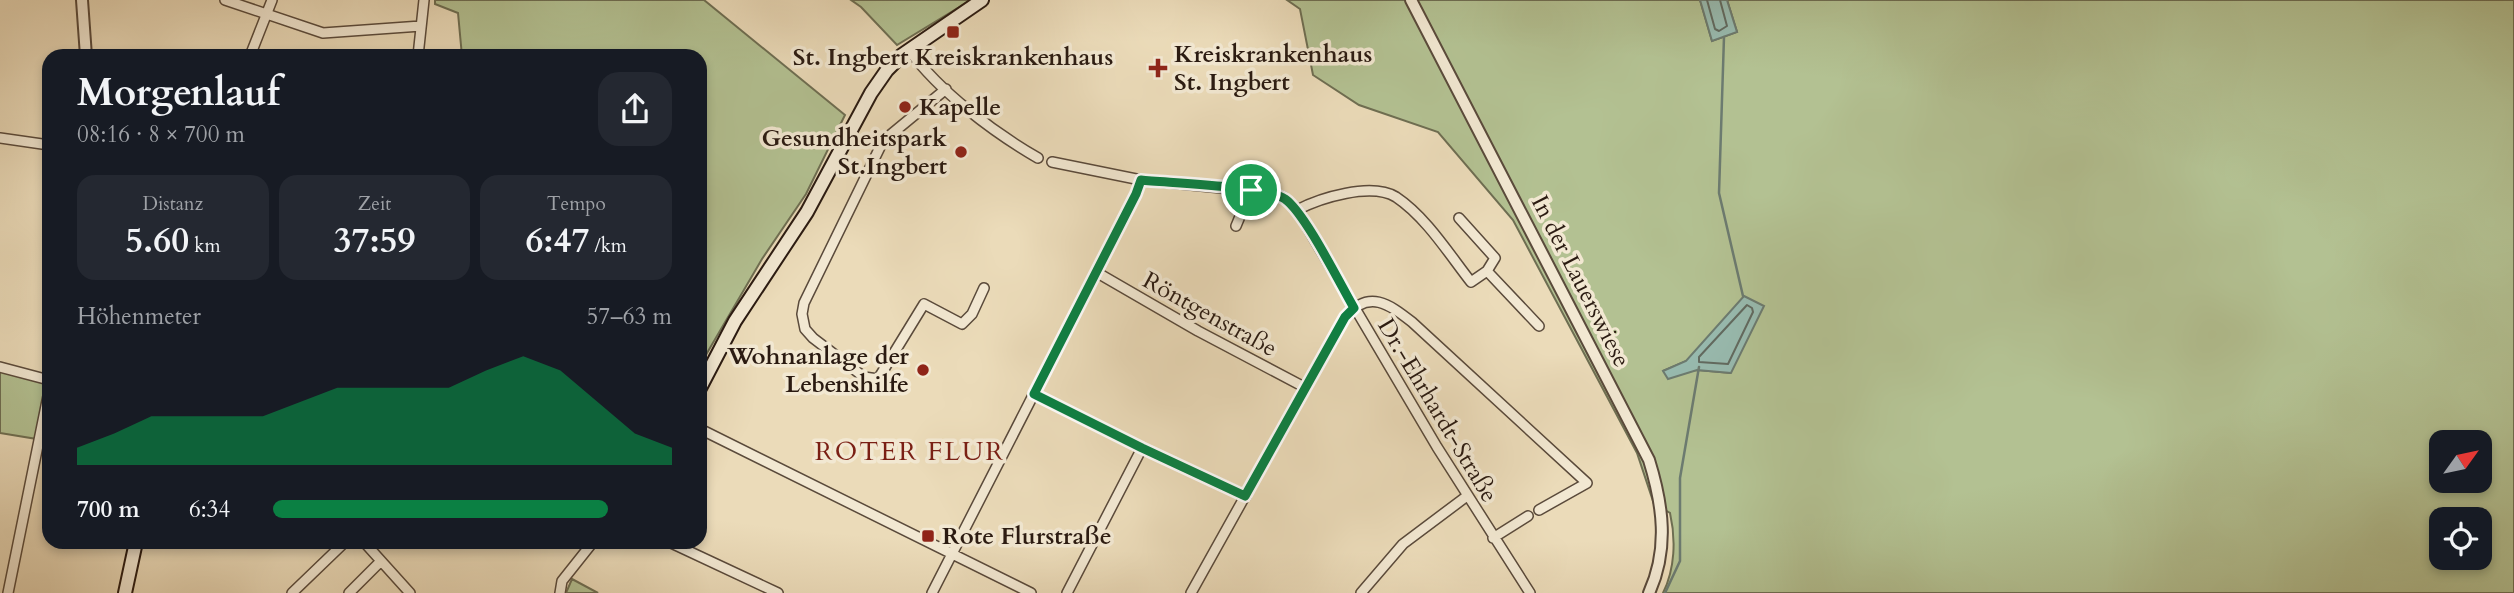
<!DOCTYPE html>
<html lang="de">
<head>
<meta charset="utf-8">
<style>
	body { margin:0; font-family:Cardo,serif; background:#242831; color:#f1f3f6; height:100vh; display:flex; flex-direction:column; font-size:26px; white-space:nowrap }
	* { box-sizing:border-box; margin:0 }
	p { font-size:23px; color:#9ea1a6 }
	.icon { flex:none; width:38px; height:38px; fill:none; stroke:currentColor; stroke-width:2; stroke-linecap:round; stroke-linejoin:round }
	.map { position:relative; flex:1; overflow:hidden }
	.drawer { position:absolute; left:42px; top:49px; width:665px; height:500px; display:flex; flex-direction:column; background:#171b24; border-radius:21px; box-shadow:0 4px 10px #0003 }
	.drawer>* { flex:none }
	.needle { width:46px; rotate:57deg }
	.tools { position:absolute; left:2429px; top:430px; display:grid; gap:14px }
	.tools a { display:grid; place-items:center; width:63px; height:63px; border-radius:14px; background:#171b24; box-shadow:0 4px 10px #0003; font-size:35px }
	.pin { position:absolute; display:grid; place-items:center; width:60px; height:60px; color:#fff; margin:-30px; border:4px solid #fff; border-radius:50%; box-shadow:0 2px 7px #0007 }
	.round { display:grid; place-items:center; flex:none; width:74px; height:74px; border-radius:21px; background:#242831 }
	.overview { display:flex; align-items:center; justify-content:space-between; height:119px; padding:0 35px }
	h1 { font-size:38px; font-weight:700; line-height:52px }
	.metrics { display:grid; grid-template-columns:repeat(3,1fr); gap:10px; height:119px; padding:7px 35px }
	.metrics div { display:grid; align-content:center; border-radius:18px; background:#242831; text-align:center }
	.metrics b { font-size:35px; font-weight:700 }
	.metrics small { font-size:19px; font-weight:400 }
	.metrics p { font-size:19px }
	.chart { height:196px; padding:14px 35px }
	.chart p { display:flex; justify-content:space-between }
	.chart svg { width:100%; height:126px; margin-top:7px; fill:#0b8043; opacity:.7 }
	ul { padding:0 35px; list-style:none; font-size:23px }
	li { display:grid; grid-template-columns:112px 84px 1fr; align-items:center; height:52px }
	li i { height:18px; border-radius:9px; background:#0b8043 }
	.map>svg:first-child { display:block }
</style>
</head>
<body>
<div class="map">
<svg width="2514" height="593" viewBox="0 0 2514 593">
	<rect width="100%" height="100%" fill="#ebdbb9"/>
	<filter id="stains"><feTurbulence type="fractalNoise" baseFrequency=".00286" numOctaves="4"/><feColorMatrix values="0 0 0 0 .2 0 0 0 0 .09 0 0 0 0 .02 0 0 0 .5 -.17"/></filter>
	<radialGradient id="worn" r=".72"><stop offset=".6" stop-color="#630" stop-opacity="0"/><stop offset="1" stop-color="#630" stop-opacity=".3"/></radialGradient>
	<!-- green -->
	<path fill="#b3c192" stroke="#6e6e52" stroke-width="2" fill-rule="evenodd" d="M435 0H704L845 115 806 194 762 259 700 365V56H462L458 13 435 4Z
		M851 0H971L897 45 861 7Z
		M1287 0H1700L1712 41 1737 32 1727 0H2514V593H1663C1675 569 1676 539 1670 513L1654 504 1637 453 1513 220 1438 132 1359 105 1313 75 1300 9ZM1686 361 1731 373 1697 370 1663 371ZM2441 443H2480V481H2441ZM2441 520H2480V558H2441Z
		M0 369 49 381 37 439 0 433Z
		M572 579 598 593H566Z"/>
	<!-- water -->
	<path fill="#98bbb0" stroke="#6c7b70" stroke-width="2" d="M1700 0H1727L1737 32 1712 41Z
		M1744 296 1764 306 1731 373 1697 370 1668 379 1663 371 1686 361Z"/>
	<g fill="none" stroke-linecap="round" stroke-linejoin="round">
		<!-- shore -->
		<path stroke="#616a60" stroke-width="2" d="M1707 0 1715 29 1719 31 1727 26 1720 0
			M1747 305 1752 308 1753 312 1728 364 1699 362V357Z"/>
		<!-- stream -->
		<path stroke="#6c7b70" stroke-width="2.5" d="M1724 37 1719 193 1743 296
			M1665 593 1680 561V478L1699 367"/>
		<!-- minor casing -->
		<g stroke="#5a4a3b" stroke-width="12">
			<path id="minor" d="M225 0 323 33 421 26
				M909 50C940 92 993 132 1038 158
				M250 56 272 0
				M418 56 424 0
				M946 89 883 141 804 303 802 314 805 329 813 338 864 377 878 379 924 304 962 324 972 314 984 288
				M0 138 49 145
				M1052 162 1141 180 1271 193 1283 197 1297 210 1437 447 1530 593
				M1297 210C1320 198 1371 182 1396 197 1426 217 1449 254 1471 282L1487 271 1495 258 1459 218
				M1236 226 1251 190
				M1487 271 1539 326
				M1096 272 1198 331 1306 388
				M0 367 49 380
				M1034 394 1142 448 1246 496
				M700 429 1031 593
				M1493 538 1528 516
				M364 542 410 593
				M669 542 778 593
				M8 593 49 391
				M292 593 345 542
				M349 593 380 562
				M560 593 562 581 593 542
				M932 593 1136 194 1141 180
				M1067 593 1142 448
				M1191 593 1345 317C1369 289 1389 304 1412 322L1587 483 1539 510
				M1361 593 1403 544 1467 496"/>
		</g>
		<!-- tertiary casing -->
		<g stroke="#5a4a3b" stroke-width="14">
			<path id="tertiary" d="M82 0 86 56
				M1411 0 1649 460C1663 505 1669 549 1649 593"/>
		</g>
		<!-- secondary casing -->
		<g stroke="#2a1a11" stroke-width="16">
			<path id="secondary" d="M700 388 735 321 807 212 871 93 887 70 902 55 982 0
				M125 593 136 542"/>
		</g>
		<!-- minor -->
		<use href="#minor" stroke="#f2e8d2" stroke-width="9"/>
		<!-- tertiary -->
		<use href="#tertiary" stroke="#f2e8d2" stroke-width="10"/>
		<!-- secondary -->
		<use href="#secondary" stroke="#f2e8d2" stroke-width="12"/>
	</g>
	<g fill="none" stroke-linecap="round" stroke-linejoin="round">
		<!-- route casing -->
		<g stroke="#fff" stroke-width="14">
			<path id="route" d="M1141 180C1170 183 1265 186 1285 199 1305 213 1340 284 1354 308L1345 317 1245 496 1142 448 1034 394 1136 194Z"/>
		</g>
		<!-- route -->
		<use href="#route" stroke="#0b8043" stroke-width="9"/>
	</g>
	<!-- markers -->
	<g fill="#8f2418" stroke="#f2e8d2" stroke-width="2.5">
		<rect x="946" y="25" width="14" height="14" rx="3.5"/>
		<path d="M1154.5 57.5h7v7h7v7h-7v7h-7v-7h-7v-7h7z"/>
		<circle cx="905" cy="107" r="7"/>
		<circle cx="961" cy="152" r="7"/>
		<circle cx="923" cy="370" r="7"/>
		<rect x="921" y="529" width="14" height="14" rx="3.5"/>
	</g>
	<g text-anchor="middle" stroke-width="7" stroke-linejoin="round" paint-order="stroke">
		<!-- poi labels -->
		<g font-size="24" font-weight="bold" fill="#2a1a11" stroke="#f2e8d2" text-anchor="start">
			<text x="1174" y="62">Kreiskrankenhaus<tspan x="1174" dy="28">St. Ingbert</tspan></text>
			<text x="953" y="65" text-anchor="middle">St. Ingbert Kreiskrankenhaus</text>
			<text x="919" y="115">Kapelle</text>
			<text x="947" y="146" text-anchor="end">Gesundheitspark<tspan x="947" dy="28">St.Ingbert</tspan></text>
			<text x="909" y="364" text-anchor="end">Wohnanlage der<tspan x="909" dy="28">Lebenshilfe</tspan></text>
			<text x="942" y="544">Rote Flurstraße</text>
		</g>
		<!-- street labels -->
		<g font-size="24" fill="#2a1a11" stroke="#f2e8d2">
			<text transform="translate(1581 281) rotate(63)" y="8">In der Lauerswiese</text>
			<text transform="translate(1210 314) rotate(29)" y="8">Röntgenstraße</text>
			<text transform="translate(1438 410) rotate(59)" y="8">Dr.-Ehrhardt-Straße</text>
		</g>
		<!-- neighbourhood labels -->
		<g font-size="26" letter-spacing="2" fill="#7a1f14" stroke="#f2e8d2">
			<text x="910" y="460">ROTER FLUR</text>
		</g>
	</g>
	<rect width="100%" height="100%" filter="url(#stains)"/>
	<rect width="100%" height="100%" fill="url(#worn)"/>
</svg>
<div class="tools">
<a><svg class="needle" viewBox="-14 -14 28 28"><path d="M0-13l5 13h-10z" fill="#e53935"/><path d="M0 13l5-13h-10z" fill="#9ea1a6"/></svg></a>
<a><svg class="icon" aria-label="locate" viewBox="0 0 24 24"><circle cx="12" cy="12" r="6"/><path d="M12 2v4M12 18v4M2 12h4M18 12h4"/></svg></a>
</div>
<div class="pin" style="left:1251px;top:190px;background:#1e9e55"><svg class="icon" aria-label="arrive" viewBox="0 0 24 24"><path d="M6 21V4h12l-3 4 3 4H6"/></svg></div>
<section class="drawer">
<div class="overview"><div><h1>Morgenlauf</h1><p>08:16 · 8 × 700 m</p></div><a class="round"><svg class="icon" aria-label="share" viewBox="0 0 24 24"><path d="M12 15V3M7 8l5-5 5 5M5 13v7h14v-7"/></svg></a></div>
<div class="metrics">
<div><p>Distanz</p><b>5.60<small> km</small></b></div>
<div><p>Zeit</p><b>37:59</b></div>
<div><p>Tempo</p><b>6:47<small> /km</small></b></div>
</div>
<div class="chart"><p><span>Höhenmeter</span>57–63 m</p>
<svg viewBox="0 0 160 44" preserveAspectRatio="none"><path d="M0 44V38L10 33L20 27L30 27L40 27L50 27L60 22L70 17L80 17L90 17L100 17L110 11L120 6L130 11L140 22L150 33L160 38V44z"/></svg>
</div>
<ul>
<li><b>700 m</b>6:34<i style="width:84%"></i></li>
</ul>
</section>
</div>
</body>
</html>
